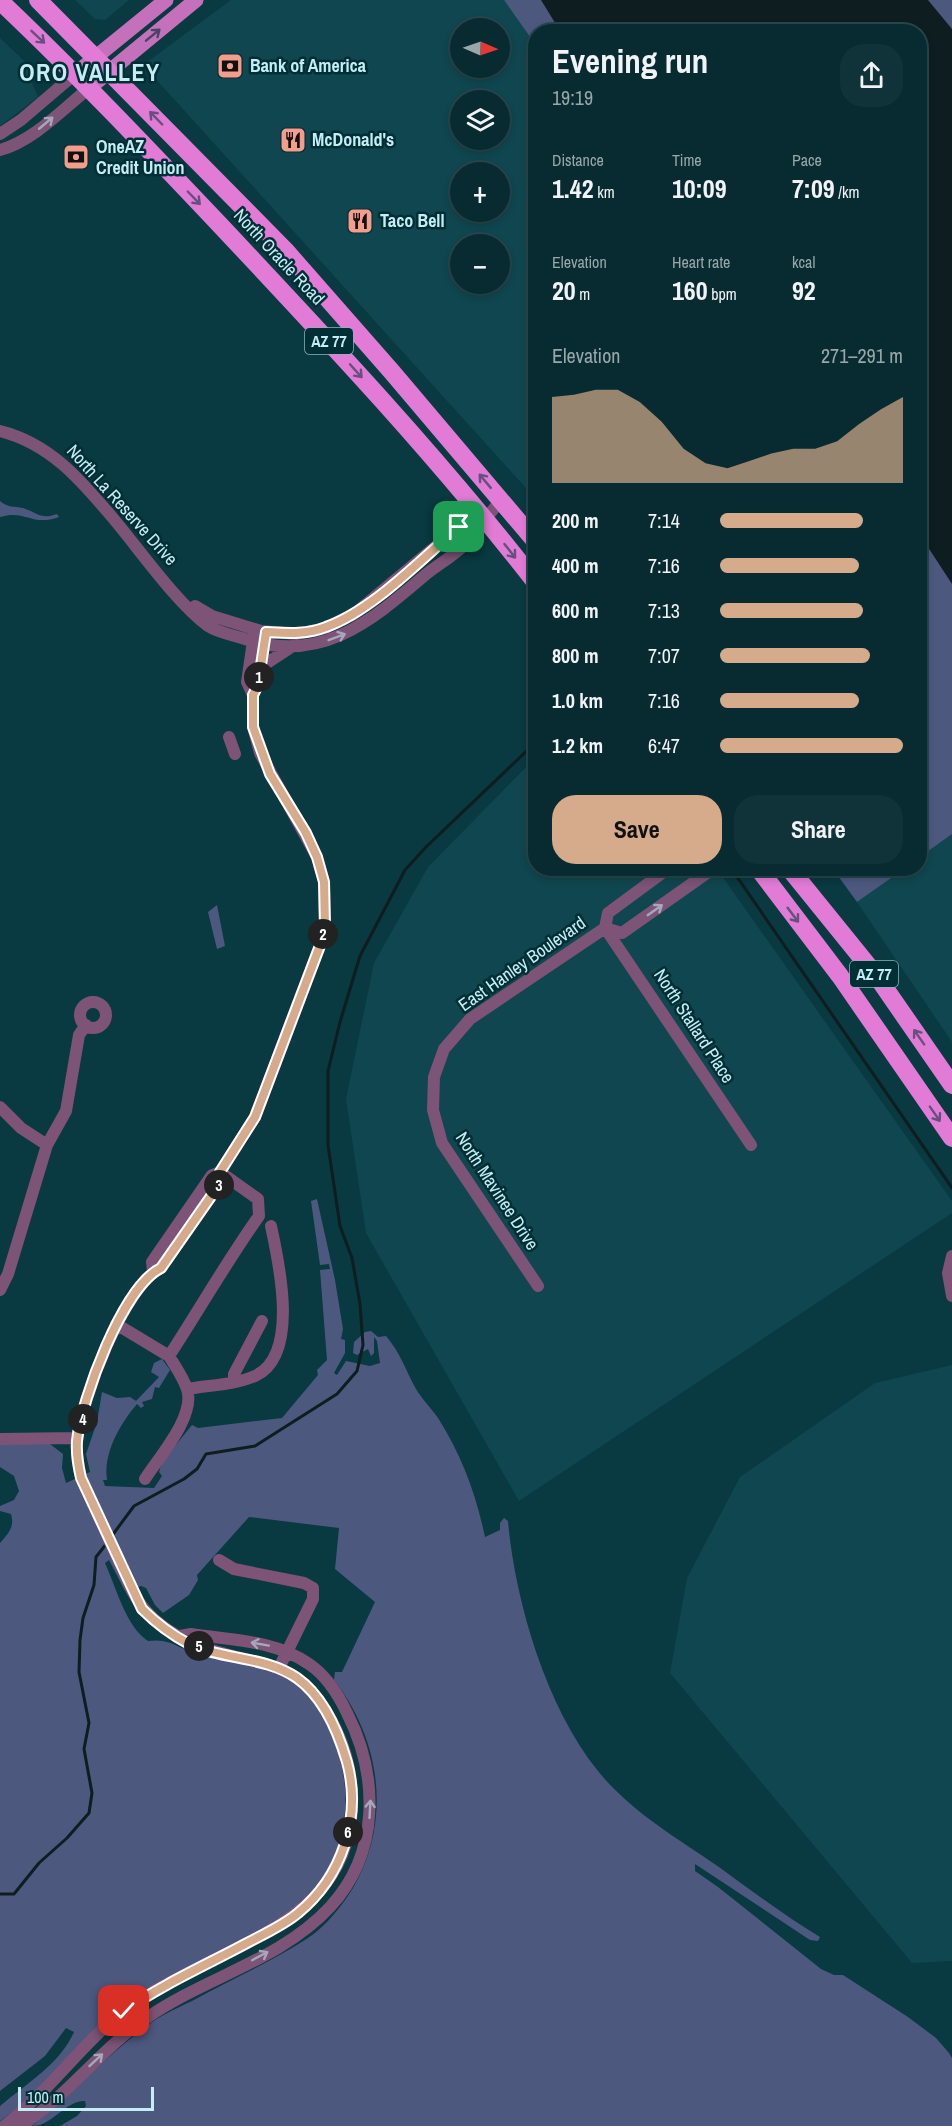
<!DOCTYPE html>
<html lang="en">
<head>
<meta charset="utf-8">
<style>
	body { margin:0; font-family:"Archivo Narrow",sans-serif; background:#103339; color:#f1f3f6; height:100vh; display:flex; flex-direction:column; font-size:22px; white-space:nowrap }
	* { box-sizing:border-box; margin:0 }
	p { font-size:20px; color:#98a7ab }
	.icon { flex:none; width:33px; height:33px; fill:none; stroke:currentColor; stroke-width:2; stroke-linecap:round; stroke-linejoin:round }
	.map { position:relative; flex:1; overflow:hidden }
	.details { position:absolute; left:528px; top:24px; width:399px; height:852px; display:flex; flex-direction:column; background:#072b31; border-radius:24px; box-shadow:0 3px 9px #0003,0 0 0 2px #28474d }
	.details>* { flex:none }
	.needle { width:39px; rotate:92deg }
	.fabs { position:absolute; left:450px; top:18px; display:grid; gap:12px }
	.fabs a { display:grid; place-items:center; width:60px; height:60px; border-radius:50%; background:#072b31; box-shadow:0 3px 9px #0003,0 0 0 2px #28474d; font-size:30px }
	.scale { position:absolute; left:18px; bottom:15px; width:136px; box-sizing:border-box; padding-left:6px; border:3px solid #c6edf5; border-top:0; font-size:16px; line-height:21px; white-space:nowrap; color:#c6edf5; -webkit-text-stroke:4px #002f36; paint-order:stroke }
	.pin { position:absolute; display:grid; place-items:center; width:51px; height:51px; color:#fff; margin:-26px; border-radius:12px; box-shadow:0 3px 9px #0006 }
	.km { position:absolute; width:30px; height:30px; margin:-15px; border-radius:50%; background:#222; color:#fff; font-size:16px; line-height:30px; text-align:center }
	.round { display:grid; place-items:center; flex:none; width:63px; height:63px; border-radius:24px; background:#103339 }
	.overview { display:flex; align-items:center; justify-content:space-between; height:102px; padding:0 24px }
	h1 { font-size:33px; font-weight:800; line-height:45px }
	.figures { display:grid; grid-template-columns:repeat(3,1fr); gap:9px; height:102px; padding:6px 24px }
	.figures div { display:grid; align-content:center }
	.figures b { font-size:26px; font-weight:800 }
	.figures small { font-size:16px; font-weight:400 }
	.figures p { font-size:16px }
	.chart { height:168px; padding:12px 24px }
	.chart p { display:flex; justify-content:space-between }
	.chart svg { width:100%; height:108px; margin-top:6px; fill:#d6ab8b; opacity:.7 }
	.button { display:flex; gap:12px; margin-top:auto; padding:12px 24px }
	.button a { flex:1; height:69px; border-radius:24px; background:#d6ab8b; color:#111; font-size:24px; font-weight:800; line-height:69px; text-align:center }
	.button a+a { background:#103339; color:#f1f3f6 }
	ul { padding:0 24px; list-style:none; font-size:20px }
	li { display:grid; grid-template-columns:96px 72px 1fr; align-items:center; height:45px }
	li i { height:15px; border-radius:8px; background:#d6ab8b }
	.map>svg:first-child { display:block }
</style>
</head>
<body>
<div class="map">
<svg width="952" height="2126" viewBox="0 0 952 2126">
	<rect width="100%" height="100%" fill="#093941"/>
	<!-- built -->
	<path fill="#10464f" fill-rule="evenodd" d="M65 0H129L105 20 95 19 75 0Z
		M231 0H504L535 44V498L143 65ZM460 28H500V68H460ZM460 100H500V140H460ZM460 172H500V212H460ZM460 244H500V284H460Z
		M0 38 39 75 32 83 38 97 0 126Z
		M535 758 536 868 717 869 952 1201V1213L519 1501 366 1233 346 1099 374 963 428 867Z
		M952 834V1042L857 902 904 869 920 868V857Z
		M952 1365V1961L912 1963 670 1673 687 1578 740 1477 875 1383Z"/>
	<!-- green -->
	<path fill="#4d587f" d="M504 0H952V834L920 857V32H536L535 44Z
		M0 501C8 508 14 506 23 508 38 513 41 520 57 514L59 517C31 527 26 509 0 517Z
		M833 869H904L857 902Z
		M217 905 225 946 217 949 208 912Z
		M317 1199 335 1280 343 1329 341 1339 345 1340V1353L334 1373 337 1375 346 1361 370 1366 380 1363 377 1341 374 1337V1353L371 1356 368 1349 357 1355 353 1353 354 1342 365 1332 371 1331 378 1337 386 1336C400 1352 406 1371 416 1389 422 1399 431 1408 438 1418 462 1456 476 1494 485 1537L500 1530V1523L504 1518 508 1521C515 1601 546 1707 598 1771 630 1811 677 1838 719 1867 752 1891 785 1916 820 1937L818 1941 810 1940 695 1864V1871L718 1887 821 1969 834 1975H843L908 2017 936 2038 949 2053 952 2058V2126H60L77 2116 86 2106 85 2101C64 2101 53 2126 32 2126 72 2093 109 2053 152 2022 164 2014 179 2007 192 2001 230 1980 271 1962 308 1938 326 1926 342 1906 353 1888 392 1821 381 1740 334 1680L335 1672H342L375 1602 335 1569 339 1528 249 1517 197 1575 198 1580 189 1595 163 1613 155 1605 146 1588 141 1586 125 1591 109 1560 105 1563C116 1587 126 1627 148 1641 162 1639 170 1642 182 1648 213 1658 265 1667 292 1681 309 1690 322 1714 330 1731 351 1776 352 1833 324 1876 313 1892 297 1905 282 1918L142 1992 113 2015 33 2097 0 2121V2106C26 2084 60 2064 74 2032L66 2028 45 2056 0 2091V1543C8 1534 15 1527 11 1514L0 1511V1506L14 1500 19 1491 14 1476 0 1467V1444H50L63 1454 62 1468 66 1483 90 1472 86 1454 97 1422 102 1392 117 1398 130 1397 136 1401 159 1377 151 1372 154 1363 162 1359 170 1370 159 1388 155 1387 152 1399 142 1402 144 1406 141 1408 137 1404C120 1424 103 1453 107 1480H103L105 1486 154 1488 162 1476 159 1472 162 1462 192 1425 198 1428 282 1418 318 1375 317 1370 327 1360 320 1270 330 1269 329 1264 320 1265 311 1201Z"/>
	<!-- water -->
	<path fill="#0e1d20" d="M541 0H928L952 29V584L920 535V32L560 31Z"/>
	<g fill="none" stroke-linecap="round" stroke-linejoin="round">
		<!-- stream -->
		<path stroke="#0e1d20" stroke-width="3" d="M735 874 952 1188
			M111 1537 134 1506 184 1479 197 1469 206 1454 255 1446 337 1394 357 1371 363 1345 360 1304 352 1258 340 1226 328 1145V1071L340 1022 360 956 405 870 426 847 536 742
			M0 1894H14L39 1863 67 1838 89 1813 92 1793 84 1749 89 1723 79 1672 80 1640 83 1618 94 1585 96 1557 107 1543"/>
		<!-- minor -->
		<path stroke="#7d5377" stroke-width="12" d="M0 134 21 120 75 74
			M0 150C33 141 62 110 88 89
			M0 431C49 443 80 479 112 517 140 550 175 601 208 626 217 632 232 635 242 638 319 665 369 623 424 576 438 564 458 554 470 539 482 525 487 515 501 501
			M195 606 212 616 261 631 297 634 325 628 354 614 459 527 484 517
			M254 634 247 682 253 695 258 685 265 638
			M261 672 267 663 293 646
			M229 737 235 754
			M605 928 751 1145
			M605 928 622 933 714 868
			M80 1015a13 13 0 1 1 26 0a13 13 0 1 1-26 0Z
			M0 1107 21 1128 47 1145
			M952 1256 948 1273 952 1296
			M153 1271 152 1262 212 1175 220 1172
			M538 1286 442 1143 433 1110 434 1077 444 1049 470 1019 605 928 608 913 669 868
			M0 1290 8 1274 47 1145 66 1111 79 1035 86 1025
			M116 1324 169 1356
			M234 1380V1374L262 1321
			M187 1389C208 1385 235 1385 255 1376 300 1356 279 1263 271 1226
			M0 1439 77 1438
			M145 1479C159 1457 196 1416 187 1389 183 1377 175 1366 169 1356 199 1310 227 1261 259 1216L258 1199 220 1172
			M219 1560 234 1569 304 1583 313 1588V1599L279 1668
			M4 2126C49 2092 81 2044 125 2010 214 1943 366 1929 351 1783 348 1747 329 1706 302 1682 288 1670 271 1666 253 1661 204 1649 158 1638 132 1591L81 1478C78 1465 76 1454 77 1441 81 1401 124 1285 161 1268L221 1182 220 1172 255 1117 321 943 325 926 324 882 317 857 260 753 253 727V695
			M20 2126C68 2097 101 2048 148 2017 206 1977 281 1960 330 1907 380 1853 379 1776 347 1713 338 1694 327 1676 309 1664 275 1640 231 1640 191 1634L180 1636"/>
		<!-- major -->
		<path stroke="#c570ba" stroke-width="15" d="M75 74 166 0
			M88 89 196 0"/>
		<!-- highway -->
		<path stroke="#e17bd5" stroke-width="18" d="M38 0 285 250 392 372 536 542
			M0 1C76 73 148 149 220 225 329 341 438 457 536 583
			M758 868 840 976 952 1138
			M789 868 878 978 952 1085"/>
	</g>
	<!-- one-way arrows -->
	<defs><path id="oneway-shaft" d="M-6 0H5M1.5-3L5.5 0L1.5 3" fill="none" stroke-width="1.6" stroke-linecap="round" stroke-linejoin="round" transform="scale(1.5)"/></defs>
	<use stroke="#454664" href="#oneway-shaft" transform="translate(153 35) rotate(-39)"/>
	<g stroke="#65517e">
		<use href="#oneway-shaft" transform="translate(38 37) rotate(43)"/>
		<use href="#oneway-shaft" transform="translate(156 118) rotate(-134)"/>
		<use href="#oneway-shaft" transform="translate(194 198) rotate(46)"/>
		<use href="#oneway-shaft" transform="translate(356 371) rotate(48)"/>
		<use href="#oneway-shaft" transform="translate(485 481) rotate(-130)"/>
		<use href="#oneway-shaft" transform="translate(510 551) rotate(52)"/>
		<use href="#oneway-shaft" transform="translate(793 915) rotate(53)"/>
		<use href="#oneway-shaft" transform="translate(919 1037) rotate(-125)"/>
		<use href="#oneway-shaft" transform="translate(935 1114) rotate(55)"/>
	</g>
	<g stroke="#a5a8bc">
		<use href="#oneway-shaft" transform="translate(46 123) rotate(-40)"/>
		<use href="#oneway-shaft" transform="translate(337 637) rotate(-21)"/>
		<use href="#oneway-shaft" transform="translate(655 910) rotate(-35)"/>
		<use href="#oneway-shaft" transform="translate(260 1644) rotate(-170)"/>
		<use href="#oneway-shaft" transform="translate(370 1809) rotate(-87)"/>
		<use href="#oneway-shaft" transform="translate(260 1956) rotate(-28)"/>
		<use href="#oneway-shaft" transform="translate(96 2060) rotate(-43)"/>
	</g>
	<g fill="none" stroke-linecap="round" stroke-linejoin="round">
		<!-- route casing -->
		<g stroke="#fff" stroke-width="12">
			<path id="route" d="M124 2011C163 1984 206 1965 247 1943 264 1934 284 1925 298 1913 342 1877 362 1817 347 1762 338 1731 324 1697 297 1678 265 1656 223 1660 189 1644 172 1635 156 1623 142 1609L81 1478C78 1465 76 1454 77 1441 81 1400 123 1286 161 1268L221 1182 220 1172 255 1117 321 943 325 926 324 882 317 857 306 833 270 774 253 727V695L258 685 266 632C286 633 306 635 326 627 373 610 420 560 459 527"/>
		</g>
		<!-- route -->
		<use href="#route" stroke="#d6ab8b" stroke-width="8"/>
	</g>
	<!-- icons -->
	<defs>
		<g id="bank-square" transform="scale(1.35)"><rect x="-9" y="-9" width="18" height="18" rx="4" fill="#f49d8c" stroke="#002f36"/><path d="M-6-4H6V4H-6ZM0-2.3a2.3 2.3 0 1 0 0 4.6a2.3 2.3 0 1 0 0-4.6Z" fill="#111"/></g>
		<g id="restaurant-square" transform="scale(1.35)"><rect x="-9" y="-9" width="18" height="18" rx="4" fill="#f49d8c" stroke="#002f36"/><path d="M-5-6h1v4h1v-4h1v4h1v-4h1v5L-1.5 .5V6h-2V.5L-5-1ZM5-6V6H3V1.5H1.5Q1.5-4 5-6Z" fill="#111"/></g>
	</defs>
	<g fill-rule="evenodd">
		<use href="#bank-square" x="230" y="66"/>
		<use href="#restaurant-square" x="293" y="140"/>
		<use href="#bank-square" x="76" y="157"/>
		<use href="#restaurant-square" x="360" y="221"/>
	</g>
	<g text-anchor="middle" stroke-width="5" stroke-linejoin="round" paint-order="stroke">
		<!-- shield labels -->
		<g fill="#002f36" stroke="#8bb4bc" stroke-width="1.5">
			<rect x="305" y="328" width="48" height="26" rx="4.5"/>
			<rect x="850" y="961" width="48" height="26" rx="4.5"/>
		</g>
		<g font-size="16" font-weight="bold" fill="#c6edf5">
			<text x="329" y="347">AZ 77</text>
			<text x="874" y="980">AZ 77</text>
		</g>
		<!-- poi labels -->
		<g font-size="18" font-weight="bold" fill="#c6edf5" stroke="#002f36" text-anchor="start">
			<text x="250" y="72">Bank of America</text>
			<text x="312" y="146">McDonald's</text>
			<text x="96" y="153">OneAZ<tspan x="96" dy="21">Credit Union</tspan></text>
			<text x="380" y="227">Taco Bell</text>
		</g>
		<!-- street labels -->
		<g font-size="18" fill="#c6edf5" stroke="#002f36">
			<text transform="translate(279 257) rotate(47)" y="6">North Oracle Road</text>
			<text transform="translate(122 505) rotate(48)" y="6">North La Reserve Drive</text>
			<text transform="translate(522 964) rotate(-35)" y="6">East Hanley Boulevard</text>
			<text transform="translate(694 1026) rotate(57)" y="6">North Stallard Place</text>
			<text transform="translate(497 1191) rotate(57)" y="6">North Mavinee Drive</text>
		</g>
		<!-- district labels -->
		<g font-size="24" font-weight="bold" letter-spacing="1.5" fill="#c6edf5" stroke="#002f36">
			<text x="90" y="81">ORO VALLEY</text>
		</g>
	</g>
</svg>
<div class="fabs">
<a><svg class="needle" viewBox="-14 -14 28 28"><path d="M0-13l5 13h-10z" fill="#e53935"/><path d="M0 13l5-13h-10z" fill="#98a7ab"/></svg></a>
<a><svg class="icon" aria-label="layers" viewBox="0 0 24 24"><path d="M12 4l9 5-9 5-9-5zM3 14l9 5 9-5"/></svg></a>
<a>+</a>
<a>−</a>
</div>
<div class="scale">100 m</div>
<div class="pin" style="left:459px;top:527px;background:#1e9e55"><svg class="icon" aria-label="arrive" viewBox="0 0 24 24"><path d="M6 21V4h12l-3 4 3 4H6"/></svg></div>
<div class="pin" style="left:124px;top:2011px;background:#d93025"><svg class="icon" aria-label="check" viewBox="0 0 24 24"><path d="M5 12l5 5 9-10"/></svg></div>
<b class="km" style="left:259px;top:677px">1</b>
<b class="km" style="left:323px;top:934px">2</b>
<b class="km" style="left:219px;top:1185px">3</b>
<b class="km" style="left:83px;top:1419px">4</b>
<b class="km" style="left:199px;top:1646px">5</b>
<b class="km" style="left:348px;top:1832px">6</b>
<section class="details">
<div class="overview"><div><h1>Evening run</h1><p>19:19</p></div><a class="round"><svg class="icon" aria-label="share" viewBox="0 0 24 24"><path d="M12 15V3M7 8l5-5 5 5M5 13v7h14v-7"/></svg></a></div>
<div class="figures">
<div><p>Distance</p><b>1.42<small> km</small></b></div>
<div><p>Time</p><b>10:09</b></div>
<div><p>Pace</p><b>7:09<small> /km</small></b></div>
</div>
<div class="figures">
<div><p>Elevation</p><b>20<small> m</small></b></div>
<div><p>Heart rate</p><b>160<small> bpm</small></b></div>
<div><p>kcal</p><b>92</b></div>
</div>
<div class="chart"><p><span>Elevation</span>271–291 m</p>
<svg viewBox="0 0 160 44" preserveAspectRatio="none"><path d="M0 44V9L10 8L20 6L30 6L40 11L50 19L60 30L70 36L80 38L90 35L100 32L110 30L120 30L130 27L140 20L150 14L160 9V44z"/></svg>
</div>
<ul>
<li><b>200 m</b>7:14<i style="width:78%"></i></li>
<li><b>400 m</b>7:16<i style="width:76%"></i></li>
<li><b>600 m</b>7:13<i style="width:78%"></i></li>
<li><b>800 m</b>7:07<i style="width:82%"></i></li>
<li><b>1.0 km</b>7:16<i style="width:76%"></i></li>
<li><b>1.2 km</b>6:47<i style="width:100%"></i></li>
</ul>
<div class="button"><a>Save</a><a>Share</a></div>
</section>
</div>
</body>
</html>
